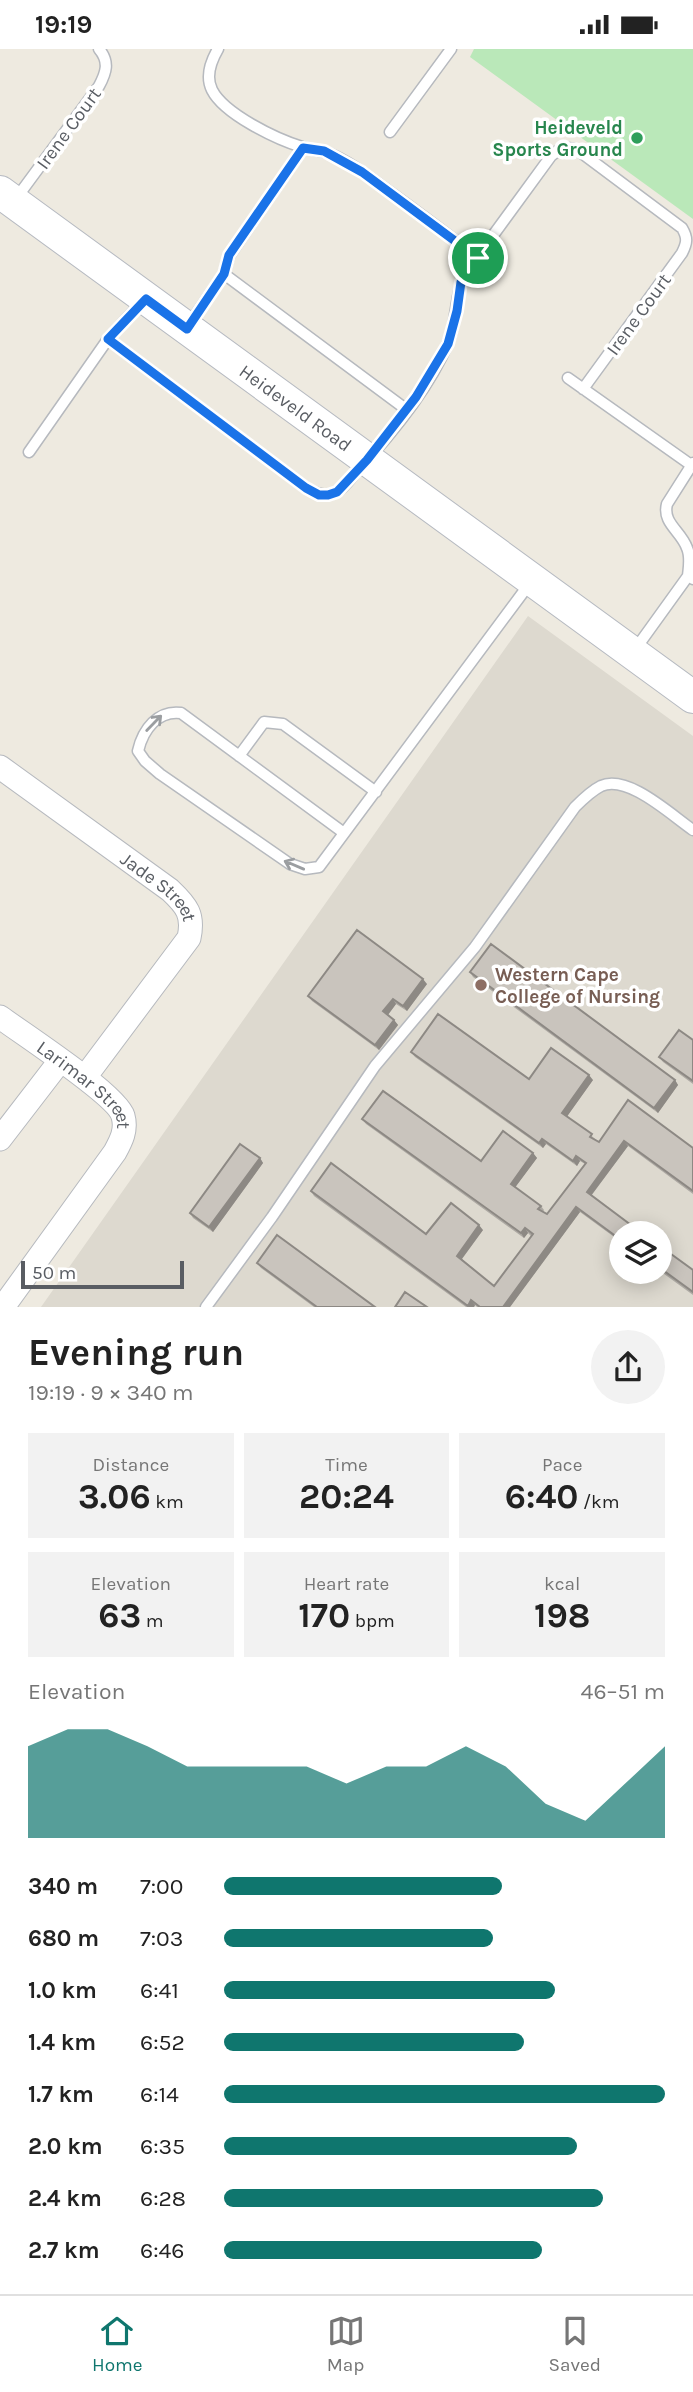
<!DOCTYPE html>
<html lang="en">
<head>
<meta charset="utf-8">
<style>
	body { margin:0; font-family:Karla,sans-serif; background:#f2f2f2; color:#222; height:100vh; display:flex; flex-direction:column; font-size:26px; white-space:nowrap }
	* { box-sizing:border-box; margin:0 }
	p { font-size:23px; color:#767676 }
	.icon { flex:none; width:38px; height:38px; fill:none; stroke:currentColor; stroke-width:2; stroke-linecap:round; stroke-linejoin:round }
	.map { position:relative; height:1258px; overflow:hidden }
	.drawer { display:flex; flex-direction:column; background:#fff; flex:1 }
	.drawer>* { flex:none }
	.controls { position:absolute; left:609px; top:1172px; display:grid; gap:14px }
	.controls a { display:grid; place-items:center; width:63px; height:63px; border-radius:50%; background:#fff; box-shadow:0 4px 18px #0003; font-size:35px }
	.scale { position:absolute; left:21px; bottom:18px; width:163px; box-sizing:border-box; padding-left:7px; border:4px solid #595d63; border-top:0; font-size:19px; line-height:24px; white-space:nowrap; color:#595d63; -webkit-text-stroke:5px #fff; paint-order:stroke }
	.pin { position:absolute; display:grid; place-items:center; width:60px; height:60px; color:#fff; margin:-30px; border:4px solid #fff; border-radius:50%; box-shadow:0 2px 7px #0007 }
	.round { display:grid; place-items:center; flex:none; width:74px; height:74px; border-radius:37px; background:#f2f2f2 }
	.head { display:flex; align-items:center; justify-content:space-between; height:119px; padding:0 28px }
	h1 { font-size:38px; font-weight:700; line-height:52px }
	.figures { display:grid; grid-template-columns:repeat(3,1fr); gap:10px; height:119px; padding:7px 28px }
	.figures div { display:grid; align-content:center; border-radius:0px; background:#f2f2f2; text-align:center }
	.figures b { font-size:35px; font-weight:700 }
	.figures small { font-size:19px; font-weight:400 }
	.figures p { font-size:19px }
	.chart { height:196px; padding:14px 28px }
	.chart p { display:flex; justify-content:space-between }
	.chart svg { width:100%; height:126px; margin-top:7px; fill:#0f766e; opacity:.7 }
	ul { padding:0 28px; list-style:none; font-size:23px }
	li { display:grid; grid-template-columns:112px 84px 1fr; align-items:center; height:52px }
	li i { height:18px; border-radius:9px; background:#0f766e }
	.status { display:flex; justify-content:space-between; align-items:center; height:49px; padding:0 35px; background:#fff; direction:ltr }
	.status svg { height:19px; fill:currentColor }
	.tab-bar { display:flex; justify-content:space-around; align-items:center; height:98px; border-top:2px solid #e0e0e0; background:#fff; font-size:19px; color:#767676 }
	.tab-bar a { display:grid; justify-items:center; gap:4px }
	.tab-bar .selected { color:#0f766e }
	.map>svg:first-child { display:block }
</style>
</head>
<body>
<div class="status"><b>19:19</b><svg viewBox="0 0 49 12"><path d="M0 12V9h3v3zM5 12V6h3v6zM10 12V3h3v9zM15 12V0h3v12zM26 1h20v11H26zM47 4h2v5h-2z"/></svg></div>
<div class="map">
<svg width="693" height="1258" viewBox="0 0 693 1258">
	<rect width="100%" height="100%" fill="#eeeae0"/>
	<!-- education -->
	<path fill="#ddd9cf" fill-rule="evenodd" d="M528 567 693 687V1258H41ZM621 1185H660V1223H621Z"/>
	<!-- green -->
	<path fill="#bae8b9" d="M474 0H693V170L470 8Z"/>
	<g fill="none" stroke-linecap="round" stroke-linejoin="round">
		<!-- lane casing -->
		<g stroke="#b6b9be" stroke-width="13">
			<path id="lane" d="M218 0C211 12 205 27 212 41 224 65 276 90 302 98 310 101 319 101 328 104 349 112 369 128 387 141 418 163 448 186 478 209
				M390 83 451 0
				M15 151 99 37C106 24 110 13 99 0
				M224 225 407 361
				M188 277 224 225 229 207 303 99
				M108 290 306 439C316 444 326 449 336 443 344 439 350 430 355 424 389 388 429 339 448 294 458 270 454 244 467 222L551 107C561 98 567 97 579 102L682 179C688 189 687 194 682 204L583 340
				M568 329 691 416
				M29 403 108 290 143 252
				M688 527C689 517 691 508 687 499 681 482 662 474 667 455L693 414
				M634 602 688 527 693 530
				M239 707 264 673 283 675 376 743
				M344 784 181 664C158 661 143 680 138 702L145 712 160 725 290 815 305 820 319 818 530 534
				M206 1258 272 1168 375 1017 475 898 575 758C583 750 591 742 601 737 628 725 671 766 693 781"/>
		</g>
		<!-- street casing -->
		<g stroke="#b6b9be" stroke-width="25">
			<g id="street">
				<path id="s1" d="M0 718 170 841C187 857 194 866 189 889L85 1028"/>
				<path id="s2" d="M0 968C23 985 117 1046 123 1067 127 1081 121 1092 115 1103L3 1258"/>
				<path d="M0 1090 60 1012"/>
			</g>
		</g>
		<!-- secondary casing -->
		<g stroke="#b6bac1" stroke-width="34">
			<g id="secondary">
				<path id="s3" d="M0 143 693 648"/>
			</g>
		</g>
		<!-- lane -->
		<use href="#lane" stroke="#fff" stroke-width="10"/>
		<!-- street -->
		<use href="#street" stroke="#fff" stroke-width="23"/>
		<!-- secondary -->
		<use href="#secondary" stroke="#fff" stroke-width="32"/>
	</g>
	<!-- wall -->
	<path fill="#ada9a3" d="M470 923 675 1031 678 1036 658 1064 473 928Z
		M427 935 407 962 396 955 388 966 394 971 398 976 379 1001 312 952 308 947Z
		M693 991V1035L663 1013 659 1008Z
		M411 1003 529 1030 593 1031 567 1067 599 1093 628 1051 693 1099V1145L628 1097 591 1147 621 1185V1193L580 1163 510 1258H477L475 1256 474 1258H466L314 1147 311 1142 426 1185 483 1181 462 1210 494 1237 531 1187 528 1184 524 1189 366 1075 362 1070 481 1112 533 1104 537 1109 515 1138 541 1157 544 1161 543 1163 547 1165 585 1115 580 1112 577 1117 546 1095 543 1099 415 1008Z
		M260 1109 263 1114 213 1183 193 1169 190 1164Z
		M660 1197 693 1221V1246L660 1222Z
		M257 1214 375 1258H314L261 1219Z"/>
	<!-- shaded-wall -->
	<path fill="#8d8984" d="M423 930 427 935 407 962 403 957Z
		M393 950 396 955 387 967 383 962Z
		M394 971 398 976 379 1001 375 996Z
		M589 1026 593 1031 566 1069 562 1064Z
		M675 1031 678 1036 658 1064 654 1059Z
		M542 1090 546 1095 543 1099 539 1094Z
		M624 1092 628 1097 590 1148 587 1143Z
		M533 1104 537 1109 514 1140 511 1135Z
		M576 1107 580 1112 577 1117 573 1112Z
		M260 1109 263 1114 213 1183 209 1178Z
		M576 1158 580 1163 510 1258H503Z
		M479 1176 483 1181 461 1211 457 1207Z
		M525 1179 528 1184 524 1189 521 1184Z
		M471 1251 475 1256 474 1258H469L468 1257Z"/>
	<!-- building -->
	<path fill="#c9c4bd" stroke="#8d8984" stroke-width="2" d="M357 881 423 930 403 957 393 950 383 962 394 971 375 996 308 947Z
		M491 895 675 1031 654 1059 470 923Z
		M438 965 529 1030 551 999 589 1026 562 1064 592 1085 590 1088 599 1093 628 1051 693 1099V1142L624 1092 587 1143 643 1185H621V1191L576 1158 503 1258H480L471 1251 468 1257 311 1142 331 1114 426 1185 451 1154 479 1176 457 1207 494 1237 533 1185 525 1179 521 1184 362 1070 383 1042 481 1112 503 1082 533 1104 511 1135 541 1157 538 1160 547 1165 586 1114 576 1107 573 1112 542 1090 539 1094 411 1003Z
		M679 981 693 991V1032L659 1008Z
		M240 1095 260 1109 209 1178 190 1164Z
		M277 1186 375 1258H317L257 1214Z
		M660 1197 693 1221V1243L660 1219Z
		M405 1243 427 1258H395Z"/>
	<!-- one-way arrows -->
	<defs><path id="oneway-shaft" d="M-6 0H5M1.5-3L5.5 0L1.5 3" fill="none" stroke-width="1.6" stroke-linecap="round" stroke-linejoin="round" transform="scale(1.75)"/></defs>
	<g stroke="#9b9ea1">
		<use href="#oneway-shaft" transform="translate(154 674) rotate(-46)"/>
		<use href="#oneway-shaft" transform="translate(294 816) rotate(-157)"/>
	</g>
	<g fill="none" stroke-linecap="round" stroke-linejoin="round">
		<!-- route casing -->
		<g stroke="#fff" stroke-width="14">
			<path id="route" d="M303 99 324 102 362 123 478 209 461 233 457 262 448 295 416 348 367 411 337 443 328 446H319L306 439 108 290 146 250 187 280 224 225 229 206Z"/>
		</g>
		<!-- route -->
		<use href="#route" stroke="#1a73e8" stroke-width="9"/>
	</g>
	<!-- markers -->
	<circle fill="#2e9e5b" stroke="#fff" stroke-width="2.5" cx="637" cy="89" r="7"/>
	<circle fill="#8d6e63" stroke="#fff" stroke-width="2.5" cx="481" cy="936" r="7"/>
	<g text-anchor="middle" stroke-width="7" stroke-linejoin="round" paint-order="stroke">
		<!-- leisure labels -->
		<g font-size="19" font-weight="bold" fill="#27864d" stroke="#fff" text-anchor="end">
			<text x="623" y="85">Heideveld<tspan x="623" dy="22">Sports Ground</tspan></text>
		</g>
		<!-- street labels -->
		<g font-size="19" fill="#595d63" stroke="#fff">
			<text transform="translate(68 79) rotate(-54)" y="7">Irene Court</text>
			<text transform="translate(638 265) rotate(-54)" y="7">Irene Court</text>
			<text dy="7" stroke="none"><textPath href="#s3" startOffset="366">Heideveld Road</textPath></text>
			<text dy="7" stroke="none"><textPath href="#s1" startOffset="200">Jade Street</textPath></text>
			<text dy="7" stroke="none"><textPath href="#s2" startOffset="110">Larimar Street</textPath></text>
		</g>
		<!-- education labels -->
		<g font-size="19" font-weight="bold" fill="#785e54" stroke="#fff" text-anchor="start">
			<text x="495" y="932">Western Cape<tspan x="495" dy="22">College of Nursing</tspan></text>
		</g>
	</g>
</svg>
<div class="controls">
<a><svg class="icon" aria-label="layers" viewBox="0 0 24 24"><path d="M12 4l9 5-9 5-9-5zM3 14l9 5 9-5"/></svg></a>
</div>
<div class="scale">50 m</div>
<div class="pin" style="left:478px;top:209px;background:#1e9e55"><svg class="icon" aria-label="arrive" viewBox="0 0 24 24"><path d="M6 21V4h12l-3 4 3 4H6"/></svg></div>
</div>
<section class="drawer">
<div class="head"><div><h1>Evening run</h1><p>19:19 · 9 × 340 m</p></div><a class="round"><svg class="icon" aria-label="share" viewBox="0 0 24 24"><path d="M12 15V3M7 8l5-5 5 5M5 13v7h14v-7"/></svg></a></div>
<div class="figures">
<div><p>Distance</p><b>3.06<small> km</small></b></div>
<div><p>Time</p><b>20:24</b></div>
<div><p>Pace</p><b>6:40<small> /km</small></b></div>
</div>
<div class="figures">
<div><p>Elevation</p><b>63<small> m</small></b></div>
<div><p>Heart rate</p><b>170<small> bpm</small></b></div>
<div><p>kcal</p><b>198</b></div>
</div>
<div class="chart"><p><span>Elevation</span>46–51 m</p>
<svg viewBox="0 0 160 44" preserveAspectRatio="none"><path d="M0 44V12L10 6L20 6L30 12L40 19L50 19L60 19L70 19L80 25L90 19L100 19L110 12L120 19L130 32L140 38L150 25L160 12V44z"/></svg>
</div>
<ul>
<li><b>340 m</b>7:00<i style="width:63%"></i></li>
<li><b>680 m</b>7:03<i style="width:61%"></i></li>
<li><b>1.0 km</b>6:41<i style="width:75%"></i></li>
<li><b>1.4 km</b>6:52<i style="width:68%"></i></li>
<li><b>1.7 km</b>6:14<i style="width:100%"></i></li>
<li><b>2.0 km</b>6:35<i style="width:80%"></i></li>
<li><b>2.4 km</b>6:28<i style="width:86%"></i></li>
<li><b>2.7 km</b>6:46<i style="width:72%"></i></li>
</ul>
</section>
<nav class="tab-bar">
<a class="selected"><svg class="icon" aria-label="home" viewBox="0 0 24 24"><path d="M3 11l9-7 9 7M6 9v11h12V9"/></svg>Home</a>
<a><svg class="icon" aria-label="map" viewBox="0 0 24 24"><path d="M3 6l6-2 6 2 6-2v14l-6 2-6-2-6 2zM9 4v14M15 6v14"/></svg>Map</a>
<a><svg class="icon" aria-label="saved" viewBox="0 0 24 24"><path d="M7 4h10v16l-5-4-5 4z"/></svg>Saved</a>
</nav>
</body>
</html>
